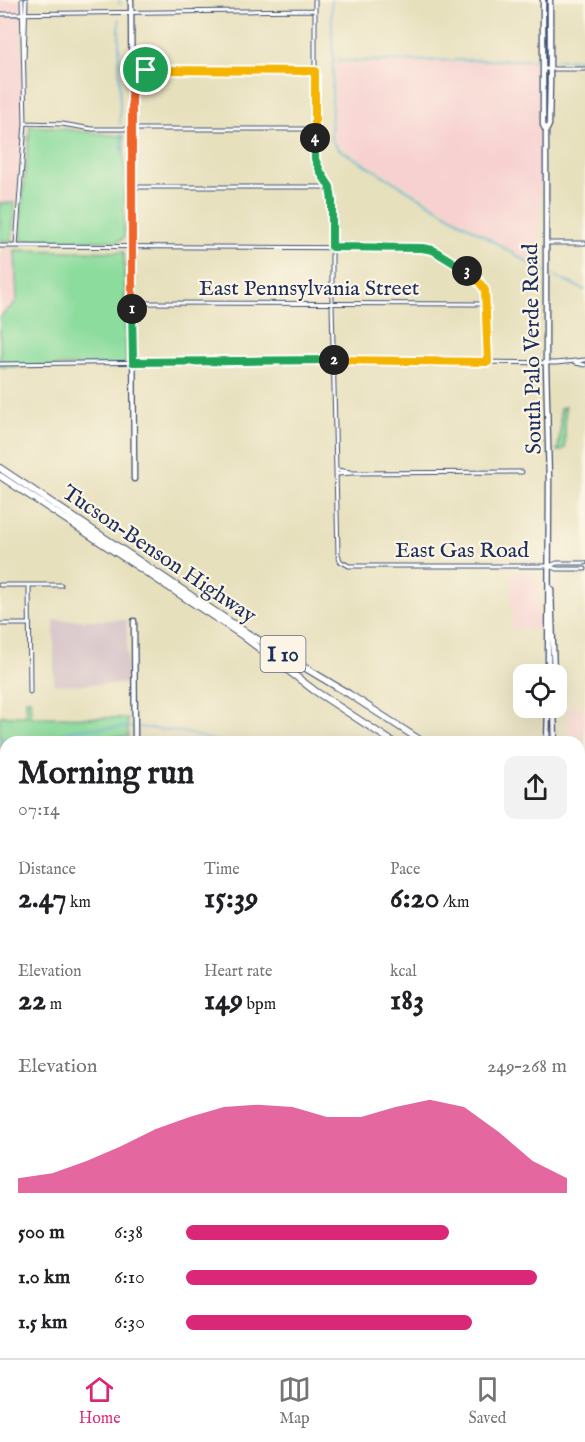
<!DOCTYPE html>
<html lang="en">
<head>
<meta charset="utf-8">
<style>
	body { margin:0; font-family:"IM FELL English",serif; background:#f2f2f2; color:#202124; height:100vh; display:flex; flex-direction:column; font-size:22px; white-space:nowrap }
	* { box-sizing:border-box; margin:0 }
	p { font-size:20px; color:#757577 }
	.icon { flex:none; width:33px; height:33px; fill:none; stroke:currentColor; stroke-width:2; stroke-linecap:round; stroke-linejoin:round }
	.map { position:relative; flex:1; overflow:hidden }
	.details { position:absolute; left:0px; top:736px; width:585px; height:622px; display:flex; flex-direction:column; background:#fff; border-radius:18px 18px 0 0; box-shadow:0 6px 24px #0002 }
	.details>* { flex:none }
	.controls { position:absolute; left:513px; top:664px; display:grid; gap:12px }
	.controls a { display:grid; place-items:center; width:54px; height:54px; border-radius:12px; background:#fff; box-shadow:0 6px 24px #0002; font-size:30px }
	.pin { position:absolute; display:grid; place-items:center; width:51px; height:51px; color:#fff; margin:-26px; border:3px solid #fff; border-radius:50%; box-shadow:0 2px 6px #0007 }
	.km { position:absolute; width:30px; height:30px; margin:-15px; border-radius:50%; background:#222; color:#fff; font-size:16px; line-height:30px; text-align:center }
	.round { display:grid; place-items:center; flex:none; width:63px; height:63px; border-radius:12px; background:#f2f2f2 }
	.head { display:flex; align-items:center; justify-content:space-between; height:102px; padding:0 18px }
	h1 { font-size:33px; font-weight:700; line-height:45px }
	.stats { display:grid; grid-template-columns:repeat(3,1fr); gap:9px; height:102px; padding:6px 18px }
	.stats div { display:grid; align-content:center }
	.stats b { font-size:30px; font-weight:700 }
	.stats small { font-size:16px; font-weight:400 }
	.stats p { font-size:16px }
	.chart { height:168px; padding:12px 18px }
	.chart p { display:flex; justify-content:space-between }
	.chart svg { width:100%; height:108px; margin-top:6px; fill:#db2777; opacity:.7 }
	ul { padding:0 18px; list-style:none; font-size:20px }
	li { display:grid; grid-template-columns:96px 72px 1fr; align-items:center; height:45px }
	li i { height:15px; border-radius:8px; background:#db2777 }
	.dock { display:flex; justify-content:space-around; align-items:center; height:84px; border-top:2px solid #e0e0e0; background:#fff; font-size:16px; color:#757577 }
	.dock a { display:grid; justify-items:center; gap:3px }
	.dock .active { color:#db2777 }
	.map>svg:first-child { display:block }
</style>
</head>
<body>
<div class="map">
<svg width="585" height="1358" viewBox="0 0 585 1358">
	<rect width="100%" height="100%" fill="#fcf5e5"/>
	<filter id="ink" filterUnits="userSpaceOnUse"><feTurbulence type="fractalNoise" baseFrequency=".0167" numOctaves="2"/><feDisplacementMap in="SourceGraphic" scale="12" xChannelSelector="R" yChannelSelector="G"/><feConvolveMatrix kernelMatrix="1 2 1 2 8 2 1 2 1" color-interpolation-filters="sRGB"/></filter>
	<filter id="wash" filterUnits="userSpaceOnUse"><feTurbulence type="fractalNoise" baseFrequency=".008" numOctaves="4" result="noise"/><feDisplacementMap in="SourceGraphic" scale="24" xChannelSelector="R" yChannelSelector="G"/><feGaussianBlur stdDeviation="1.35" result="paint"/><feColorMatrix in="noise" values="0 0 0 0 0 0 0 0 0 0 0 0 0 0 0 0 0 1.4 0 .05"/><feComposite in="paint" operator="in"/></filter>
	<g filter="url(#wash)">
		<rect width="100%" height="100%" fill="#e7e0bd"/>
		<!-- built -->
		<path fill="#f7d0d0" d="M0 0H21L23 125 15 203H0Z
			M539 61 541 268 334 142 336 64Z
			M0 250H15L17 301 0 317Z
			M512 573H532L537 576 539 582V629H512Z
			M569 707H585V735H567Z
			M568 738H585V768H579V742H568Z"/>
		<!-- industrial -->
		<path fill="#d2bec5" d="M54 620H127V684L54 685Z"/>
		<!-- green -->
		<path fill="#8bdc9d" stroke="#53867e" stroke-width="1.5" d="M30 126C61 127 92 134 124 136V238L119 241 21 240 22 203Z
			M0 203H15L12 241H0Z
			M15 250 124 252 126 365 0 367V317L17 301Z
			M565 407V448L561 451H557C560 446 561 416 560 408Z
			M26 699H30L31 717 127 718 128 737H65L62 742H6V747H0V716H26Z"/>
		<g fill="none" stroke-linecap="round" stroke-linejoin="round">
			<!-- stream -->
			<path stroke="#5fadd9" stroke-width="1.5" d="M119 0 120 4
				M331 0 333 61 539 60
				M119 19 120 124
				M556 60 585 59
				M333 61 331 140 339 149 541 270 585 290
				M121 134 122 152
				M138 727 182 732 219 742
				M0 739 46 740 76 729 133 727
				M0 833 6 838
				M579 1037 585 1039
				M0 1059 6 1065
				M579 1243H585
				M0 1323 6 1330
				M28 1353 32 1358
				M391 1353 397 1358"/>
		</g>
	</g>
	<g filter="url(#ink)">
		<g fill="none" stroke-linecap="round" stroke-linejoin="round">
			<!-- street casing -->
			<g stroke="#3a4a6c" stroke-width="5">
				<path id="street" d="M315 0V159C321 174 329 185 332 201V304L338 554 340 561 349 566H549L557 563H585
					M0 14 315 10
					M24 58 26 0
					M543 69H585
					M132 71H315
					M25 123 62 124 92 129H315
					M132 187H329
					M547 243H585
					M0 246 398 248H422L433 251 474 275 485 290 488 361
					M16 246 25 123 22 0
					M132 303 486 304
					M576 363 585 365
					M0 364 334 360 556 363 585 360
					M337 470 350 472
					M338 474 352 473 522 472
					M551 567 557 569H585
					M0 585H61
					M29 585 30 692
					M0 624H29
					M0 863 6 867
					M0 908 6 913
					M0 933 6 925
					M579 1102H585
					M0 1113 6 1118
					M579 1153H585
					M0 1157H6
					M0 1180H6
					M579 1199H585
					M0 1205 6 1200
					M0 1262 6 1256
					M0 1288 5 1298 6 1313
					M579 1331 585 1336
					M0 1340 6 1323
					M236 1353V1358
					M338 1353V1358
					M45 1358 54 1355 136 1354"/>
			</g>
			<!-- secondary casing -->
			<g stroke="#3a4a6c" stroke-width="7">
				<path id="secondary" d="M131 0 134 479
					M543 0V125L546 131V363L549 480 548 675
					M546 131 549 125 550 83V0
					M551 589 554 675
					M134 621 135 742
					M554 708 555 742
					M547 742 548 708
					M0 775H6
					M579 778H585
					M0 783H6
					M579 785H585
					M0 997 6 1002
					M0 1006 6 1010
					M136 1353V1358
					M471 1353 478 1358
					M483 1353 490 1358
					M547 1358V1353
					M553 1358V1353"/>
			</g>
			<!-- highway casing -->
			<g stroke="#3a4a6c" stroke-width="8">
				<path id="highway" d="M0 468 247 633 349 694 423 742
					M0 476 243 636 315 691 393 742
					M579 845 585 849
					M579 866 585 871
					M579 937 585 938
					M579 958 585 955"/>
			</g>
			<!-- street -->
			<use href="#street" stroke="#fff" stroke-width="3"/>
			<!-- secondary -->
			<use href="#secondary" stroke="#fff" stroke-width="4.5"/>
			<!-- highway -->
			<use href="#highway" stroke="#fff" stroke-width="6"/>
		</g>
	</g>
	<g fill="none" stroke-linecap="round" stroke-linejoin="round" filter="url(#ink)">
		<!-- split-1 casing -->
		<g stroke="#fff" stroke-width="12">
			<path id="split-1" d="M132 309V70H146"/>
		</g>
		<!-- split-2 casing -->
		<g stroke="#fff" stroke-width="12">
			<path id="split-2" d="M132 309 133 362 334 360"/>
		</g>
		<!-- split-3 casing -->
		<g stroke="#fff" stroke-width="12">
			<path id="split-3" d="M334 360 488 362 485 290 474 275 467 271"/>
		</g>
		<!-- split-4 casing -->
		<g stroke="#fff" stroke-width="12">
			<path id="split-4" d="M315 138V159L321 173 330 187 332 201V247L422 248 433 250 467 271"/>
		</g>
		<!-- split-5 casing -->
		<g stroke="#fff" stroke-width="12">
			<path id="split-5" d="M146 70 315 71V138"/>
		</g>
		<!-- split-1 -->
		<use href="#split-1" stroke="#f0652b" stroke-width="8"/>
		<!-- split-2 -->
		<use href="#split-2" stroke="#22a559" stroke-width="8"/>
		<!-- split-3 -->
		<use href="#split-3" stroke="#f5b400" stroke-width="8"/>
		<!-- split-4 -->
		<use href="#split-4" stroke="#22a559" stroke-width="8"/>
		<!-- split-5 -->
		<use href="#split-5" stroke="#f5b400" stroke-width="8"/>
	</g>
	<g text-anchor="middle" stroke-width="4.5" stroke-linejoin="round" paint-order="stroke">
		<!-- shield labels -->
		<rect fill="#fcf5e5" stroke="#5e6a86" stroke-width="1.5" x="260.5" y="636" width="45" height="36" rx="4.5"/>
		<g font-size="21" font-weight="bold" fill="#1b2f5e">
			<text x="283" y="661">I 10</text>
		</g>
		<!-- street labels -->
		<g font-size="22" fill="#1b2f5e" stroke="#fcf5e5">
			<text x="309" y="295">East Pennsylvania Street</text>
			<text transform="translate(531 349) rotate(-91)" y="8">South Palo Verde Road</text>
			<text x="462" y="557">East Gas Road</text>
			<text transform="translate(160 553) rotate(34)" y="8">Tucson–Benson Highway</text>
		</g>
	</g>
</svg>
<div class="controls">
<a><svg class="icon" aria-label="locate" viewBox="0 0 24 24"><circle cx="12" cy="12" r="6"/><path d="M12 2v4M12 18v4M2 12h4M18 12h4"/></svg></a>
</div>
<div class="pin" style="left:146px;top:70px;background:#1e9e55"><svg class="icon" aria-label="arrive" viewBox="0 0 24 24"><path d="M6 21V4h12l-3 4 3 4H6"/></svg></div>
<b class="km" style="left:132px;top:309px">1</b>
<b class="km" style="left:334px;top:360px">2</b>
<b class="km" style="left:467px;top:271px">3</b>
<b class="km" style="left:315px;top:138px">4</b>
<section class="details">
<div class="head"><div><h1>Morning run</h1><p>07:14</p></div><a class="round"><svg class="icon" aria-label="share" viewBox="0 0 24 24"><path d="M12 15V3M7 8l5-5 5 5M5 13v7h14v-7"/></svg></a></div>
<div class="stats">
<div><p>Distance</p><b>2.47<small> km</small></b></div>
<div><p>Time</p><b>15:39</b></div>
<div><p>Pace</p><b>6:20<small> /km</small></b></div>
</div>
<div class="stats">
<div><p>Elevation</p><b>22<small> m</small></b></div>
<div><p>Heart rate</p><b>149<small> bpm</small></b></div>
<div><p>kcal</p><b>183</b></div>
</div>
<div class="chart"><p><span>Elevation</span>249–268 m</p>
<svg viewBox="0 0 160 44" preserveAspectRatio="none"><path d="M0 44V38L10 36L20 31L30 25L40 18L50 13L60 9L70 8L80 9L90 13L100 13L110 9L120 6L130 9L140 19L150 31L160 38V44z"/></svg>
</div>
<ul>
<li><b>500 m</b>6:38<i style="width:69%"></i></li>
<li><b>1.0 km</b>6:10<i style="width:92%"></i></li>
<li><b>1.5 km</b>6:30<i style="width:75%"></i></li>
</ul>
</section>
</div>
<nav class="dock">
<a class="active"><svg class="icon" aria-label="home" viewBox="0 0 24 24"><path d="M3 11l9-7 9 7M6 9v11h12V9"/></svg>Home</a>
<a><svg class="icon" aria-label="map" viewBox="0 0 24 24"><path d="M3 6l6-2 6 2 6-2v14l-6 2-6-2-6 2zM9 4v14M15 6v14"/></svg>Map</a>
<a><svg class="icon" aria-label="saved" viewBox="0 0 24 24"><path d="M7 4h10v16l-5-4-5 4z"/></svg>Saved</a>
</nav>
</body>
</html>
